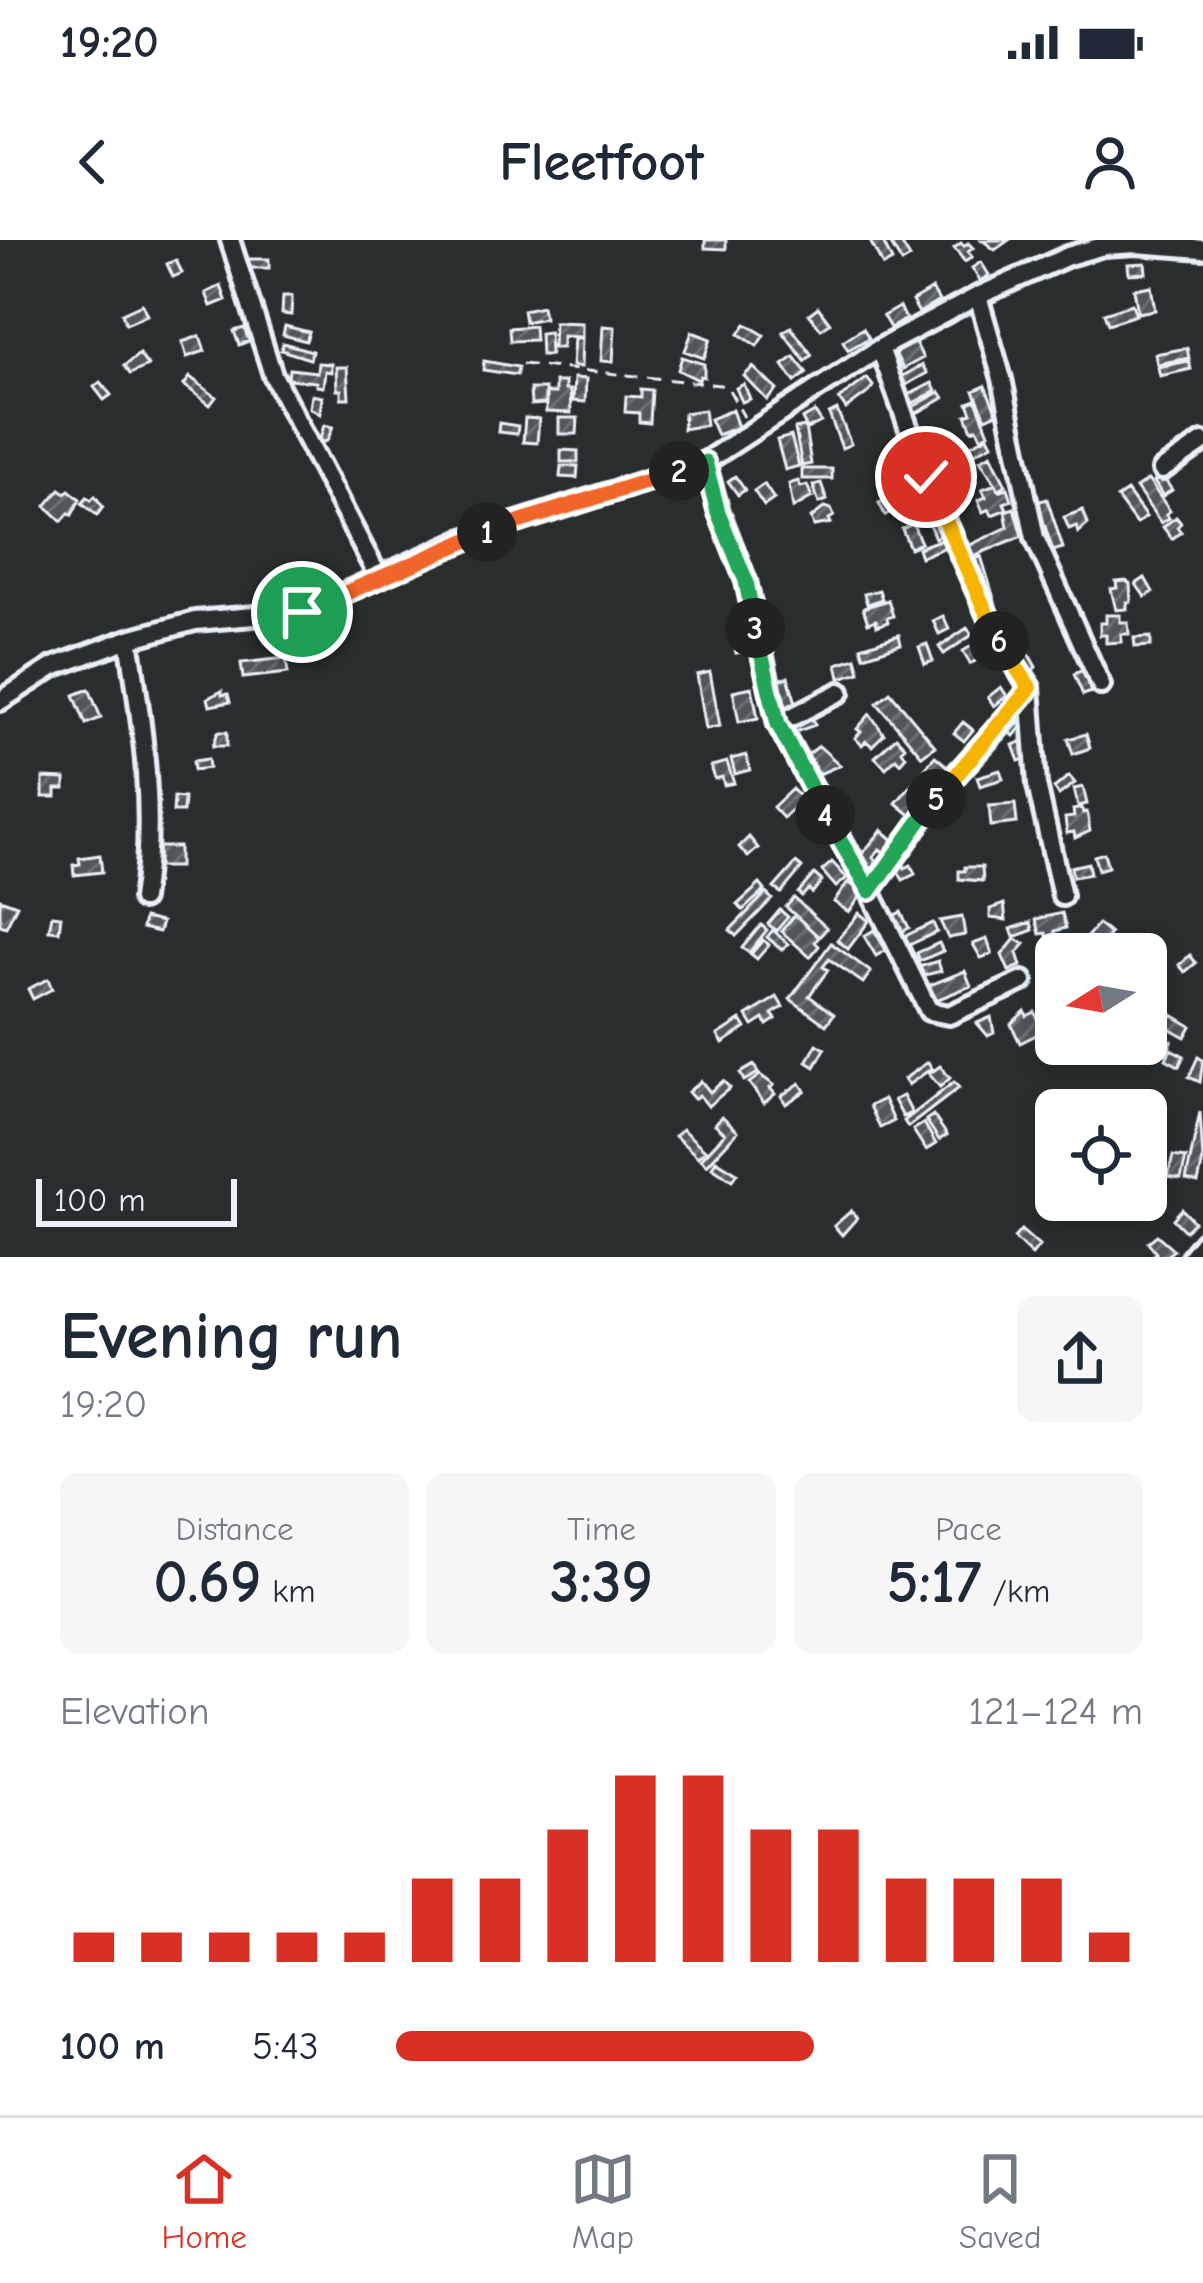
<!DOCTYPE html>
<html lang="en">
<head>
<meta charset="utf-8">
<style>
	body { margin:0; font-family:"Comic Neue",sans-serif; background:#f6f6f7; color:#1f2937; height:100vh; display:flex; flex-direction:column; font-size:45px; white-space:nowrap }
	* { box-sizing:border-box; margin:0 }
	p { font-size:39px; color:#747a83 }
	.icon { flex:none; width:66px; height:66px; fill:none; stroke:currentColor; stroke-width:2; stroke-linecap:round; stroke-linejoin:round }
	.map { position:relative; height:1017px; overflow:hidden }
	.panel { display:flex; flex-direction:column; background:#fff; flex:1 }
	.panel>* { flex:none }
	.needle { width:78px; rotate:259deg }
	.tools { position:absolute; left:1035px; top:693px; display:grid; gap:24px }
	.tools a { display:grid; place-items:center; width:132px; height:132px; border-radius:18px; background:#fff; box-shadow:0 6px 18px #0003; font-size:60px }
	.scale { position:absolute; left:36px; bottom:30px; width:201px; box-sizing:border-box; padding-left:12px; border:6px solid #e8f1f8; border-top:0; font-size:33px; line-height:42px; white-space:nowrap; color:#e8f1f8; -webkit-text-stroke:9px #2a2d2e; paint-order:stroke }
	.pin { position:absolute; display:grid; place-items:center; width:102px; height:102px; color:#fff; margin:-51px; border:6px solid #fff; border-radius:50%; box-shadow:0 3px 12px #0007 }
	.km { position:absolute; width:60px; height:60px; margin:-30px; border-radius:50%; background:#222; color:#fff; font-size:33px; line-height:60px; text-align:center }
	.round { display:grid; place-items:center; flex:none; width:126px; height:126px; border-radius:18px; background:#f6f6f7 }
	.overview { display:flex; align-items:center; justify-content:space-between; height:204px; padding:0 60px }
	h1 { font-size:66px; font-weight:700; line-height:90px }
	.stats { display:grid; grid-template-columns:repeat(3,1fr); gap:18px; height:204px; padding:12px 60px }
	.stats div { display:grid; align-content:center; border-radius:18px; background:#f6f6f7; text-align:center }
	.stats b { font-size:60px; font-weight:700 }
	.stats small { font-size:33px; font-weight:400 }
	.stats p { font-size:33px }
	.chart { height:336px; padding:24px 60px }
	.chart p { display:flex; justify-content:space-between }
	.chart svg { width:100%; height:216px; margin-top:12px; stroke:#d93025; stroke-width:6 }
	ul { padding:0 60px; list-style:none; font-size:39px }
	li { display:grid; grid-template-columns:192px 144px 1fr; align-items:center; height:90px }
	li i { height:30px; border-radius:15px; background:#d93025 }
	.status { display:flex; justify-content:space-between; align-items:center; height:84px; padding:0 60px; background:#fff; direction:ltr }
	.status svg { height:33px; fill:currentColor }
	header { display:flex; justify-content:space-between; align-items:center; height:156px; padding:0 60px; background:#fff; font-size:54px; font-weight:700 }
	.tab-bar { display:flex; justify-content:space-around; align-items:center; height:168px; border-top:3px solid #e0e1e3; background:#fff; font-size:33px; color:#747a83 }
	.tab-bar a { display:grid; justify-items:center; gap:6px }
	.tab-bar .selected { color:#d93025 }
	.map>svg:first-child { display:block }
</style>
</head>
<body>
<div class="status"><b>19:20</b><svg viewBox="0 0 49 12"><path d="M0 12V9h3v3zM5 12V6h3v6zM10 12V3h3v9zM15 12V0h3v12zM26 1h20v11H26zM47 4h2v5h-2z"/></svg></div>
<header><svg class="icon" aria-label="back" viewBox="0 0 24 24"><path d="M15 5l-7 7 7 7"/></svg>Fleetfoot<svg class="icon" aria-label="person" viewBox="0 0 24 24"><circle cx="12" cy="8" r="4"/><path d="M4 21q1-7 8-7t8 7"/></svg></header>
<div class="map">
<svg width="1203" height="1017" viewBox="0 0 1203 1017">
	<defs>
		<pattern id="building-hatch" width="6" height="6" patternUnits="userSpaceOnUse" patternTransform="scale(3)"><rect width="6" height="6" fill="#535759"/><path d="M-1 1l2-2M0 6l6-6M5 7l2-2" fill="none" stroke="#6c7072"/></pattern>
	</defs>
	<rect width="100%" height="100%" fill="#2a2d2e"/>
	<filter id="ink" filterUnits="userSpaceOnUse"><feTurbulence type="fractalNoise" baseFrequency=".00833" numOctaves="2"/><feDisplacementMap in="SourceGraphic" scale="24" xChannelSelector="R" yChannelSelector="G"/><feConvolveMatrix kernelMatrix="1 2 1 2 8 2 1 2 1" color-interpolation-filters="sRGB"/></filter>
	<g filter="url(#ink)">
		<!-- building -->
		<path fill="url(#building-hatch)" stroke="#e8f1f8" stroke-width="3" d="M705 0H726V9L705 8Z
			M882 0 892 21 883 26 870 1Z
			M888 0H899L910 18 902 23Z
			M982 0H1009L995 10Z
			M961 3 964 6 968 3 973 8 968 12 972 17 965 22 954 8Z
			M248 19H269V28H249Z
			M176 20 182 33 173 37 167 24Z
			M981 22 989 35 980 41 972 28Z
			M1145 23 1146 33 1129 34 1128 24Z
			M221 46 226 60 211 66 206 53Z
			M1151 46 1155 70 1138 73 1134 49Z
			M932 49 939 61 919 73 912 61Z
			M283 56H292L291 75 282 74Z
			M142 64 147 75 126 84 122 73Z
			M1132 64 1136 75 1108 84 1104 73Z
			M542 66 544 78 525 82 523 70Z
			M818 67 830 83 821 89 809 74Z
			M899 67 906 79 890 88 883 76Z
			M554 82 582 83V97L562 96V108H553Z
			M746 84 764 95 757 106 739 94Z
			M285 86 309 92 306 101 283 95Z
			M534 86 535 100 510 101 509 88Z
			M603 86 615 87 613 122 601 121Z
			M791 87 812 115 805 121 783 92Z
			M244 88 249 101 239 105 234 91Z
			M863 88 869 98 848 110 843 101Z
			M549 92 550 115H541L540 93Z
			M692 92 711 99 704 118 685 111Z
			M200 96 205 111 187 117 182 102Z
			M574 98H582L581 127 572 126Z
			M915 102 923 118 903 129 895 113Z
			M283 103 312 111 310 119 281 110Z
			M1187 108 1189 118 1157 124 1155 114Z
			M139 114 148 126 130 134 124 126Z
			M682 117 704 124V137L700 136 699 140 678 130Z
			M794 117 807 133 795 142 783 125Z
			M484 121 518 127 517 135 483 130Z
			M1189 121 1191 129 1160 136 1158 127Z
			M318 123 331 124V132L325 131 323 147 316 146V142L288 139 289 129 317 132Z
			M922 125 927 133 906 145 901 137Z
			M336 127H347L349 158H341V150H337Z
			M753 127 777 150 767 160 744 136Z
			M190 137 216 157 210 165 184 145Z
			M574 138 586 139 585 162 573 161Z
			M867 138 873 146 869 152 846 169 839 159Z
			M100 142 111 155 104 160 94 147Z
			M555 142H565V150H570L571 173 546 172V153H555Z
			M932 143 936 151 913 163 909 155Z
			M744 144 750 159 742 162 736 148Z
			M985 146 997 173 986 178 974 151Z
			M530 149H545V164L531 165Z
			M641 149 652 150 650 183 639 182V173L625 172 626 156 641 157Z
			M940 152 944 158 913 175 909 169Z
			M312 155 322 157 320 174 310 168Z
			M976 160 989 193 981 197 977 188 972 190 966 175 972 173 968 163Z
			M704 170 706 185 683 189 684 173Z
			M732 170 738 187 717 195 710 179Z
			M837 170 851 204 842 208 829 174Z
			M815 172 821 182 807 189 802 179Z
			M525 178 539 179 537 203 523 202Z
			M559 178H578L577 194H559Z
			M499 183 518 186 517 194 498 192Z
			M324 185 333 187 327 201 319 203Z
			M805 187 811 224 802 226 795 189Z
			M791 196 799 226 785 230 777 200Z
			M988 196 992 204 973 214 969 206Z
			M964 201 971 214 951 225 944 213Z
			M561 210 578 211V222H561Z
			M991 214 1006 245 999 249 980 220Z
			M968 224 976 241 942 258 934 241Z
			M561 226H578L577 238 560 237Z
			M802 229H832V239H802Z
			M735 236 745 250 738 255 728 241Z
			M1162 236 1172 250 1163 256 1154 242Z
			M1148 240 1170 271 1166 274 1169 278 1161 283 1136 248Z
			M798 241 801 247 807 245 812 257 793 268 789 244Z
			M821 243 827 260 819 263 813 245Z
			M764 244 774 259 764 266 754 251Z
			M996 244 999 251 1008 248 1012 260 1004 263 1007 269 992 275 989 269 983 272 978 260 986 257 982 249Z
			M60 249 66 253 69 250 80 259 72 275 69 273 62 281 46 266Z
			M1127 251 1146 277 1136 284 1117 258Z
			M95 256 103 267 97 275 82 263 87 257 91 260Z
			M890 258 896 270 885 275 879 263Z
			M1047 259 1063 308 1053 311 1037 262Z
			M825 267 831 269 834 276 829 279 831 283 814 286 811 278Z
			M1014 268 1022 296 971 317 966 307 1008 287 1005 271Z
			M1083 270 1088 284 1078 293 1076 286 1069 289 1064 277Z
			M933 272 943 294 935 298 925 275Z
			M1176 277 1181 283 1177 287 1181 292 1172 299 1163 287Z
			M913 284 921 303 910 308 902 289Z
			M945 298 948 306 921 317 918 308Z
			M981 316 999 375 1015 399 1019 397 1036 427 1033 430 1037 436 1031 440 991 377 973 320Z
			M1145 338 1153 352 1145 357 1136 344Z
			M1126 341 1130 344 1131 362H1127V369L1116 370 1111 349 1117 348 1116 342Z
			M879 350 882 359 867 364 864 354Z
			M888 360 893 376 887 378 888 382 877 386 876 380 868 383 863 368Z
			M1106 375H1120V382H1128L1129 394H1121V402L1106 403V395H1100V383H1106Z
			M943 376 949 389 939 394 933 381Z
			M967 388 972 395 944 414 939 407Z
			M746 393 749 411 736 413 733 395Z
			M899 395 901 404 864 416 861 407Z
			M1151 397V406L1135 407 1134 398Z
			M982 400 989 413 970 424 963 411Z
			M927 404 933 421 925 424 919 407Z
			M286 418 288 433 243 438 241 423Z
			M856 418 860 432 840 438 837 424Z
			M1085 429 1094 451 1083 455 1074 434Z
			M710 432 720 486 706 489 697 435Z
			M788 437 798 469 787 473 785 468 781 469 772 442Z
			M752 447 758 478 739 482 733 451Z
			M1001 447 1007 456 994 466 988 457Z
			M89 449 101 478 86 484 74 455Z
			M222 451V455L228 454 230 462 210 466 208 458Z
			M890 452 935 506 922 516 877 463Z
			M870 474 884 494 872 506 866 501 862 505 855 498 861 492 857 489Z
			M810 475 815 485 790 494 786 487Z
			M1018 475 1026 481 1014 496 1006 490Z
			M963 482 973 490 964 501 954 493Z
			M218 492H227V506H213Z
			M1086 494 1090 508 1073 514 1068 499Z
			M896 497 905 506 901 510 906 516 900 523 896 518 886 528 875 517Z
			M1023 501 1029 517 1019 521 1013 505Z
			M819 506 840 525 817 535 802 519Z
			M746 515 750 530 735 534 731 519Z
			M935 516 954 532 946 541 936 533 929 542 938 550 931 559 922 551 914 562 923 570 915 579 896 563Z
			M208 519 209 528 194 530 193 521Z
			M727 522 734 543 724 545 722 537 715 539 711 526Z
			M1000 530 1003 539 980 546 977 537Z
			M1069 536 1075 543 1059 555 1054 548Z
			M43 538 65 539V549H56V557H43Z
			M1083 547 1087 564 1078 566 1074 549Z
			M792 549 803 560 783 578 773 567Z
			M174 557 184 558 183 572H173Z
			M1015 564 1017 583 991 586 989 566Z
			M1082 568 1083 573 1087 572 1090 591 1075 598 1074 592 1067 593 1065 578 1074 577 1073 570Z
			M882 590 897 603 887 615 880 609 873 617 881 624 873 633 857 620Z
			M749 597 758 608 748 617 739 607Z
			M158 607H179V627H158Z
			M1104 613 1108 627 1098 630 1094 616Z
			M100 615 102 632 74 635 73 625 80 624 79 618Z
			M832 622 847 638 836 647 822 631Z
			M903 622 905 628 911 625 915 634 903 640 895 626Z
			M796 623 802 628 781 653 774 648Z
			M1088 623 1090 634 1073 637 1071 627Z
			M965 627H982L983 641 959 639V631H965Z
			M814 634 822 641 812 653 809 649 802 656 798 653Z
			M848 642 863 653 849 672 834 662Z
			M760 644 765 650 743 670 737 665Z
			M766 653 772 659 736 696 730 690Z
			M794 658 827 688 819 697 786 667Z
			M0 659 17 665 6 687 0 685Z
			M1004 664 1006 680 990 678V669Z
			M780 670 788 677 776 691 768 684Z
			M901 672 909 688 900 693 891 677Z
			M859 673 869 681 848 709 837 700Z
			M1062 673 1066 688 1055 691 1056 697 1048 699 1046 693 1040 694 1036 679Z
			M52 675 61 676 59 691 49 690Z
			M795 675 819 697 815 702 819 706 810 717 781 691Z
			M962 677 965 695 948 698 940 681Z
			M144 678 162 682 159 692 142 688Z
			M1031 682 1033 690 1014 697 1011 689Z
			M933 683 937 692 907 706 903 697Z
			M1098 684 1110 694 1097 709 1085 699Z
			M761 685 767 690 749 713 742 708Z
			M773 690 788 704 782 710 767 697Z
			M874 690 886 710 876 716 864 696Z
			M987 699 992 714 981 718 973 704Z
			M1015 699 1025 704 1017 713 1021 726 1009 731 1002 715Z
			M763 700 769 705 757 719 751 714Z
			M831 703 871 732 863 743 829 719 823 727 828 730 809 756 834 774 826 785 790 759Z
			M939 703 943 711 920 721 917 713Z
			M1190 715 1196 723 1185 732 1179 725Z
			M938 721 941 731 922 736 919 727Z
			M965 731 971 746 931 762 925 747Z
			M1157 734 1165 743 1146 762V744Z
			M48 739 52 749 33 759 28 749Z
			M777 757 783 767 772 774 776 779 767 785 764 779 753 786 747 776Z
			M1025 771 1027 776 1035 772 1044 791 1020 803 1011 784Z
			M1171 774 1191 786 1185 797 1165 786Z
			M991 777 994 793 988 796 977 783Z
			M741 780 746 788 723 803 718 795Z
			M1163 796 1172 801 1166 814 1156 808Z
			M817 804 825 809 815 827 807 822Z
			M1171 809 1184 816 1179 826 1166 819Z
			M1198 817 1203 820 1200 842 1189 837Z
			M928 822 932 828 908 845 904 839Z
			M754 825 758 833 744 841 740 833Z
			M940 826 950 838 940 847 929 834Z
			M760 835 774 845 770 848 775 854 764 863 749 843Z
			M701 841 710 852 723 841 730 848 708 866 699 855 694 859 688 852Z
			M954 842 959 848 908 887 904 881Z
			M800 843 805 851 786 864 781 856Z
			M903 856 912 873 903 877 894 860Z
			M884 859 894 881 880 888 870 866Z
			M1147 866 1165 874 1160 886 1154 884 1146 904Z
			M1200 872 1203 920 1198 943 1186 940Z
			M933 875 947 895 939 900 926 880Z
			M722 876 738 891 707 925 701 919 725 893 715 884Z
			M924 883 936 904 926 910 913 890Z
			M682 889 705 910 698 917 675 896Z
			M1173 916 1186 918 1181 939 1168 937Z
			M716 920 737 933 732 940 712 927Z
			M1182 969 1194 982 1185 991 1173 979Z
			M851 971 857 978 842 995 834 986Z
			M1021 990 1039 1006 1032 1015 1014 998Z
			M1157 995 1174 1010 1165 1017H1151L1156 1013 1148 1002Z"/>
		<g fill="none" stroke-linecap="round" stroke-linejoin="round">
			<!-- minor casing -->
			<g stroke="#e8f1f8" stroke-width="26">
				<path id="minor" d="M230 0 273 135 379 338
					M978 56 1002 139 1035 298 1101 445
					M705 222 719 272 746 341 778 484 870 651 929 771 949 775 1023 741
					M1162 230 1203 202
					M129 399C142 484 156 573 142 659
					M1030 448 1037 545 1062 656
					M0 461 53 427 129 399 195 381 302 372 461 300 705 222 880 108 978 56 1068 16 1103 6 1136 4 1203 9
					M778 484 840 452
					M870 651 949 542 1015 470 1030 448 999 401 926 237 880 108
					M1191 1017 1203 1002"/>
			</g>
			<!-- path -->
			<path stroke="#e8f1f8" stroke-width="3" stroke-dasharray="12 9" stroke-linecap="butt" d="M522 124 720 145 728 148 744 177"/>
			<!-- minor -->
			<use href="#minor" stroke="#2a2d2e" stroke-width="16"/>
		</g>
	</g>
	<g fill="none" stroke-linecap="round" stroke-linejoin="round" filter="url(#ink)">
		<!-- split-1 casing -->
		<g stroke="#fff" stroke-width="24">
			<path id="split-1" d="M302 372 487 292"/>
		</g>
		<!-- split-2 casing -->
		<g stroke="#fff" stroke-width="24">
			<path id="split-2" d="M487 292 679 231"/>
		</g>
		<!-- split-3 casing -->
		<g stroke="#fff" stroke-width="24">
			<path id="split-3" d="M679 231 705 222 718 272 746 341 755 388"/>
		</g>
		<!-- split-4 casing -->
		<g stroke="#fff" stroke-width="24">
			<path id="split-4" d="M755 388 778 484 825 575"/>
		</g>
		<!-- split-5 casing -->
		<g stroke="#fff" stroke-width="24">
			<path id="split-5" d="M825 575 870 651 936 559"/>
		</g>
		<!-- split-6 casing -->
		<g stroke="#fff" stroke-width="24">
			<path id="split-6" d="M936 559 1030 448 999 401"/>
		</g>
		<!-- split-7 casing -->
		<g stroke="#fff" stroke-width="24">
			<path id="split-7" d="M926 237 999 401"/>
		</g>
		<!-- split-1 -->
		<use href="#split-1" stroke="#f0652b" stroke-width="15"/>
		<!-- split-2 -->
		<use href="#split-2" stroke="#f0652b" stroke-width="15"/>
		<!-- split-3 -->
		<use href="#split-3" stroke="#22a559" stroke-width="15"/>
		<!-- split-4 -->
		<use href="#split-4" stroke="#22a559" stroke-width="15"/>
		<!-- split-5 -->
		<use href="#split-5" stroke="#22a559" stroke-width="15"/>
		<!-- split-6 -->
		<use href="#split-6" stroke="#f5b400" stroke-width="15"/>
		<!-- split-7 -->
		<use href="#split-7" stroke="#f5b400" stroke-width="15"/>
	</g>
</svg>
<div class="tools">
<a><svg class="needle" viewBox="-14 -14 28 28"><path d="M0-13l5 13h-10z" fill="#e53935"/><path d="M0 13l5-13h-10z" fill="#747a83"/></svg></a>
<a><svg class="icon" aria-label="locate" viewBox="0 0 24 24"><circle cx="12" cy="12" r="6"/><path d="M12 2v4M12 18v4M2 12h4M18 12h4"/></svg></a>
</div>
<div class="scale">100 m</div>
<div class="pin" style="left:302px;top:372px;background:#1e9e55"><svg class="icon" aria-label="arrive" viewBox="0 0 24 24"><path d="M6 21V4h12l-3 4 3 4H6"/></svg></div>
<div class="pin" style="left:926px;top:237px;background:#d93025"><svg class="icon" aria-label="check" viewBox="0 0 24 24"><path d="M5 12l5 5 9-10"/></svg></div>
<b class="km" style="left:487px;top:292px">1</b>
<b class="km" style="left:679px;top:231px">2</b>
<b class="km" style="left:755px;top:388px">3</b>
<b class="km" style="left:825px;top:575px">4</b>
<b class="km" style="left:936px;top:559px">5</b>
<b class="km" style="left:999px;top:401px">6</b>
</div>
<section class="panel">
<div class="overview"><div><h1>Evening run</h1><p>19:20</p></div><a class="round"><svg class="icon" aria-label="share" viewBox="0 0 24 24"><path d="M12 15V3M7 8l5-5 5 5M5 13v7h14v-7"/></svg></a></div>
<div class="stats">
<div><p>Distance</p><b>0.69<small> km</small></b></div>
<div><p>Time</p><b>3:39</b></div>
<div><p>Pace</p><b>5:17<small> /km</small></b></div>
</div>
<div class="chart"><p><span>Elevation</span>121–124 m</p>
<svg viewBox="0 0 160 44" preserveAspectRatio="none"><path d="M5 44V38M15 44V38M25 44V38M35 44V38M45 44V38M55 44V27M65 44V27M75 44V17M85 44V6M95 44V6M105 44V17M115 44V17M125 44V27M135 44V27M145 44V27M155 44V38"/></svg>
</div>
<ul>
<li><b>100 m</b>5:43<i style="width:56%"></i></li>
</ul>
</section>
<nav class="tab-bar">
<a class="selected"><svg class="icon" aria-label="home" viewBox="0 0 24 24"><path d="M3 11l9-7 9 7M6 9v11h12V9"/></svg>Home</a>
<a><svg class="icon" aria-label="map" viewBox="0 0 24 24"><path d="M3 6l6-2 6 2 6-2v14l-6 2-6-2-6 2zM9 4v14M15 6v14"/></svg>Map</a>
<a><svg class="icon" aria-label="saved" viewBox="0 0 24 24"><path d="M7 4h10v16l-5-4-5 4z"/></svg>Saved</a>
</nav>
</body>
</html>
